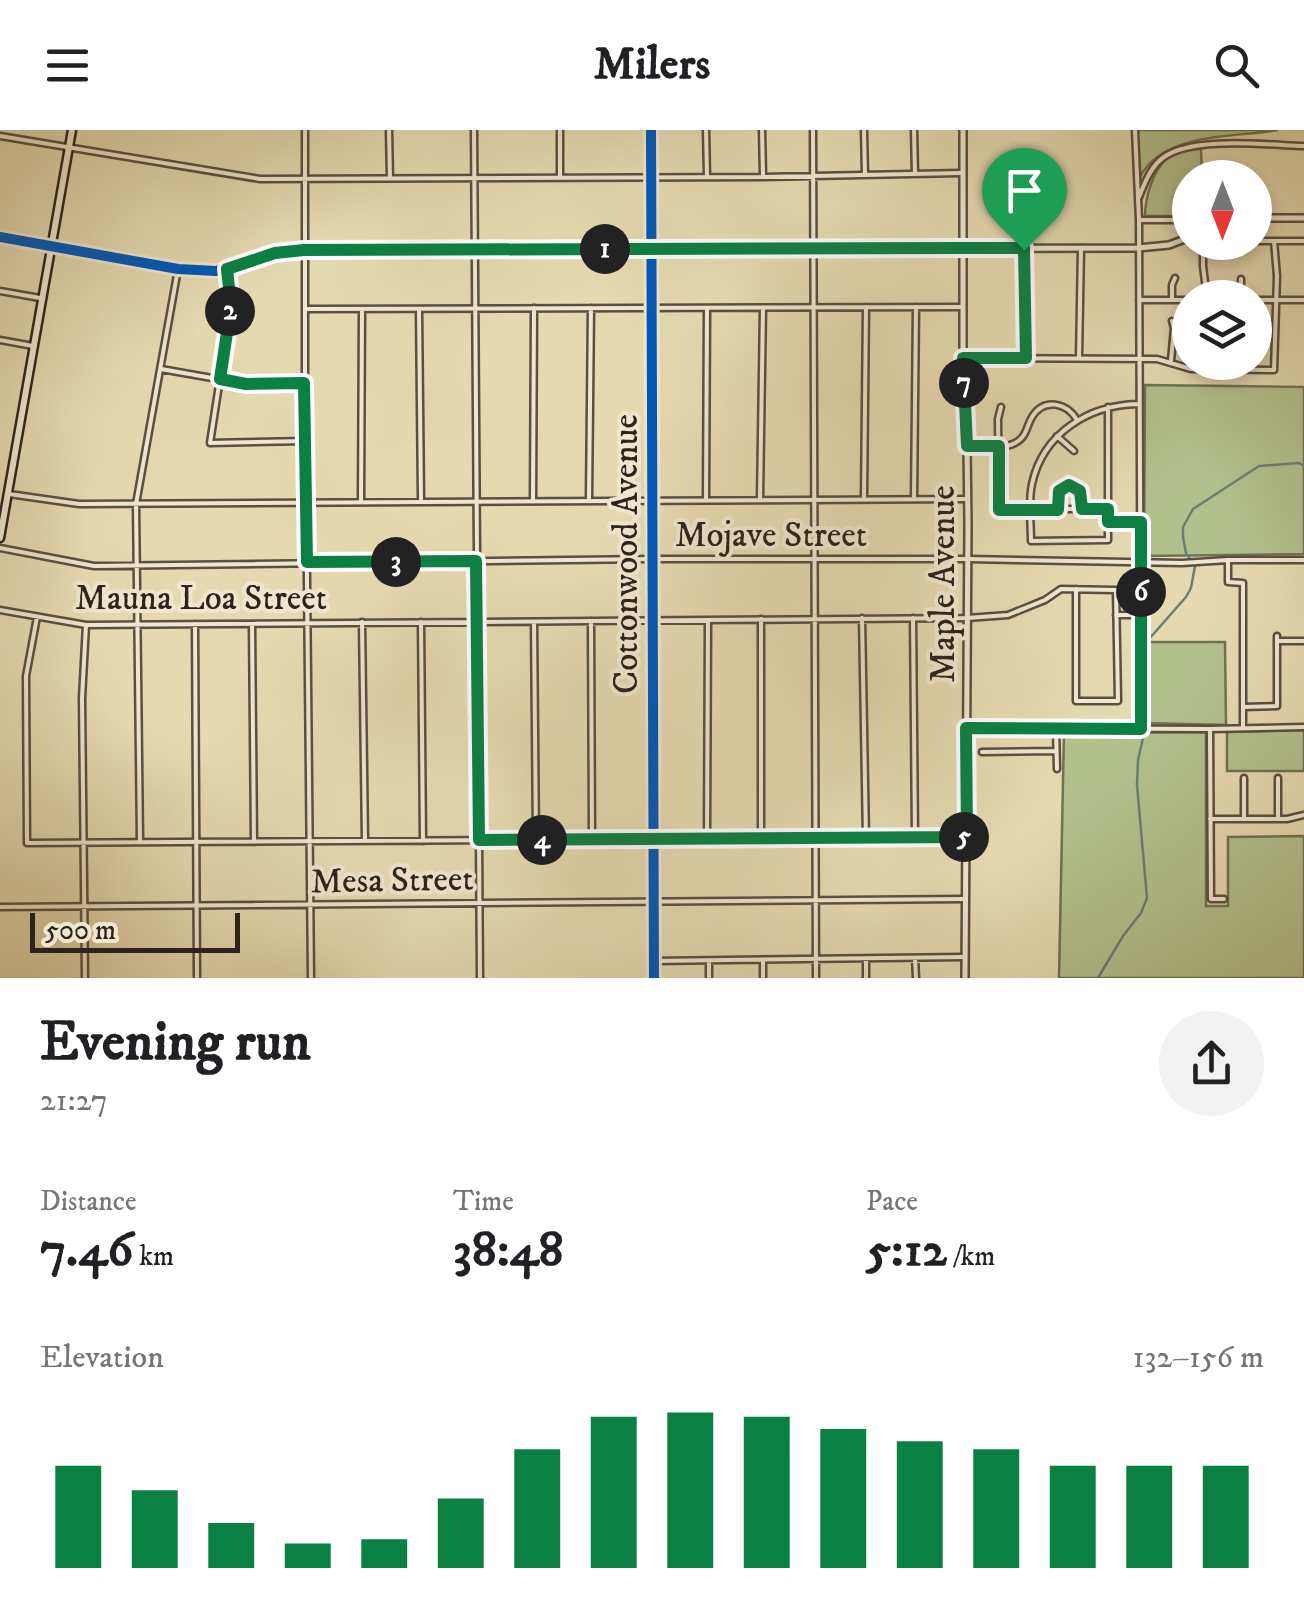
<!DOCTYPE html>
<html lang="en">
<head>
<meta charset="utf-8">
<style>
	body { margin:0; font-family:"IM FELL DW Pica",serif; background:#f2f2f2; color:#202124; height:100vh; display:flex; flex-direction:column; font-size:38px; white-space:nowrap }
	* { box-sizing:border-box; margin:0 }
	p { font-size:32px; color:#757577 }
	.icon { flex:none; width:55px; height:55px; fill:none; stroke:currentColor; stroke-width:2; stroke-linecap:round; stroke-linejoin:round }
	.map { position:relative; height:848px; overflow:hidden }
	.sheet { display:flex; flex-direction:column; background:#fff; flex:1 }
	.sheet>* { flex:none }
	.needle { width:65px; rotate:180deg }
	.fabs { position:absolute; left:1172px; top:30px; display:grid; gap:20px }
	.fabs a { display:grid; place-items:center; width:100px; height:100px; border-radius:50%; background:#fff; box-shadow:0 5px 15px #0003; font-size:50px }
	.scale { position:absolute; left:30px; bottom:25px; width:210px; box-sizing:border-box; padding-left:10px; border:5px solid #2c231b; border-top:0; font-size:28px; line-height:35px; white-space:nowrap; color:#2c231b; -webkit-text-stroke:8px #eee6cd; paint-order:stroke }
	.pin { position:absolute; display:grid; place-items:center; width:85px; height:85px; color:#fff; margin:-102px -42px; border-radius:50% 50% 50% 0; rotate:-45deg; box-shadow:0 0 10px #0007 }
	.pin .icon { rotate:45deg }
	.km { position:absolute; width:50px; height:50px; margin:-25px; border-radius:50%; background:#222; color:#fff; font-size:28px; line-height:50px; text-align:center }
	.round { display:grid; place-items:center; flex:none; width:105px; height:105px; border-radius:52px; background:#f2f2f2 }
	.headline { display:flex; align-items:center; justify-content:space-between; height:170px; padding:0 40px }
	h1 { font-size:55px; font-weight:700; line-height:75px }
	.figures { display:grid; grid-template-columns:repeat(3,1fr); gap:15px; height:170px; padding:10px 40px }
	.figures div { display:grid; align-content:center }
	.figures b { font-size:50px; font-weight:700 }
	.figures small { font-size:28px; font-weight:400 }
	.figures p { font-size:28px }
	.chart { height:280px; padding:20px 40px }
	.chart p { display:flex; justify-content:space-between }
	.chart svg { width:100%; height:180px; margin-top:10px; stroke:#0b8043; stroke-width:6 }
	header { display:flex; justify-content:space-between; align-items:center; height:130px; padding:0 40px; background:#fff; font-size:45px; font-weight:700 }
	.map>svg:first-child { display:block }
</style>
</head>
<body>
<header><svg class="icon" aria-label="menu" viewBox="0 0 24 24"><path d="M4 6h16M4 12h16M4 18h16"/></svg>Milers<svg class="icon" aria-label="search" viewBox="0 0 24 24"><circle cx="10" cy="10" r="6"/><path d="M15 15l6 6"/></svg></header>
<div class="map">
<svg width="1304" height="848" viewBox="0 0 1304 848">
	<rect width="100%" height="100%" fill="#e5d9b2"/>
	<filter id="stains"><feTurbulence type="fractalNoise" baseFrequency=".002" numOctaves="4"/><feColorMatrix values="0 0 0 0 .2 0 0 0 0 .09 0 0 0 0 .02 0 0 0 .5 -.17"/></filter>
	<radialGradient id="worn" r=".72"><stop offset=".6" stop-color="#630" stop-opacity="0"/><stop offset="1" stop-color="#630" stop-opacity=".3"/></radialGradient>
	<!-- green -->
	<path fill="#b2c08e" stroke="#6f7254" stroke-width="2.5" d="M1136 0H1278C1235 8 1156 1 1137 54Z
		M1192 18 1201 19 1202 47 1190 48V86H1145C1145 69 1153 38 1169 27 1176 22 1184 20 1192 18Z
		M1145 255 1304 257V424L1144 426Z
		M1145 512H1225L1226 595 1145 593Z
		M1301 600 1304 601V641H1227V602Z
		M1206 602V776H1228V707L1304 706V848H1059L1064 603Z"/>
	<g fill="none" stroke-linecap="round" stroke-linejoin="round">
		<!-- stream -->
		<path stroke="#6c7e74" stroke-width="2.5" d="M1098 848 1123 806 1141 783 1147 768 1137 655 1138 630 1146 595 1145 521 1149 509 1186 467 1191 458 1195 436 1186 423 1183 407V397L1193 379 1259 336 1299 333 1304 336"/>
		<!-- minor casing -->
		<g stroke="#5a5041" stroke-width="9">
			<path id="minor" d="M305 0V253L311 848
				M389 0 390 48
				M474 0 480 848
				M706 0 707 45
				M762 0 763 45
				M813 0 816 848
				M864 0 865 45
				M914 0 915 44
				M1135 0 1139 90 1141 599
				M0 6 260 49 763 47 961 43
				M560 45V0
				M1139 67C1145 52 1151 36 1164 27 1193 6 1268 15 1304 16
				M1139 90H1190
				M1255 111H1304
				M1024 118 1025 228
				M227 141 231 177 210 313 306 311
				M0 161 40 168
				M1207 168 1203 136V113L1234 112
				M1241 168V149
				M1139 170H1190
				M1172 170V155L1175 148
				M1255 170H1304
				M305 179 963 177
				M419 179 421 369
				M0 210 33 216
				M963 228 1157 229 1191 239 1274 240 1277 146 1274 111
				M1079 228 1081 118
				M1171 231 1174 198 1172 191
				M161 239 246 254 305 253
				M1001 277 998 289 999 379H1108
				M1108 277V410L1031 411C1031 393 1028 372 1032 354 1043 303 1089 275 1138 274
				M1057 306 1074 321
				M967 316C982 316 1002 320 1015 313 1027 307 1026 297 1032 287 1044 267 1067 273 1077 290
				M9 364 79 374 967 369
				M589 368 591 178
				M706 368 707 178
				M760 368 763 178
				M864 368 866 177
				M914 368 916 177
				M533 371 534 178
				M361 372 362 179
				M1058 378 1059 361 1069 355 1080 361 1081 379
				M1108 392H1141
				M0 418 94 436 652 429H968L1182 433 1228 430H1304
				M1228 431V452L1243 453V598
				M0 480 86 495 967 488 1008 485 1045 470 1061 459 1116 460 1118 571H1076V459
				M1116 485H1140
				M37 487 26 546 27 713 965 707
				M862 488 866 708
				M913 488 915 707
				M591 491 592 709
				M362 492 365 711
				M421 492 423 711
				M534 492 536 710
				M195 494 197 848
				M252 494 254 712
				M1279 511H1304
				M1243 577 1277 576V506
				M969 598 1210 599 1304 597
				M1056 599 1057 639
				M1210 599 1211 769H1224
				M982 622 1056 621
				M1278 648V688
				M1210 689H1287L1304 685
				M1244 689V648
				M761 708V489
				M707 709 708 491
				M140 711 136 374 178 139
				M0 777 964 769
				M915 828 916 848
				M866 829V848
				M763 830V848
				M654 831 964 827
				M709 831V848
				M85 848 82 568 86 495"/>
		</g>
		<!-- tertiary casing -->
		<g stroke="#5a5041" stroke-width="10">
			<path id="tertiary" d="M651 0 654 848
				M963 0V228L967 316 968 394 965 848
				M1255 88H1304
				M0 107 178 139 216 141 237 137 275 123 304 120 1138 118 1169 115 1190 107"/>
		</g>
		<!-- secondary casing -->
		<g stroke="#2c231b" stroke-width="11">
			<path id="secondary" d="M0 408 72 0"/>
		</g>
		<!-- minor -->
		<use href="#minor" stroke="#eee6cd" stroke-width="4"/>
		<!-- tertiary -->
		<use href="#tertiary" stroke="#eee6cd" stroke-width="5"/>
		<!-- secondary -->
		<use href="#secondary" stroke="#eee6cd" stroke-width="6"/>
		<!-- cycleway casing -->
		<g stroke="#eee6cd" stroke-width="16">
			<path id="cycleway" d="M651 0 654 848
				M0 107 178 139 216 141 237 137 275 123 304 120 963 117"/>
		</g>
		<!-- cycleway -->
		<use href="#cycleway" stroke="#0057b8" stroke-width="10"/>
	</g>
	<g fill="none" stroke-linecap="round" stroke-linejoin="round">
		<!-- route casing -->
		<g stroke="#fff" stroke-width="20">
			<path id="route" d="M958 118H1024L1026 228H963L967 316H999V380H1058L1059 361 1069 355 1080 361 1082 379H1108V392H1141V599L966 598 967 707 479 710 476 431 307 432 304 253 246 254 220 249 231 176 227 139 275 123 304 120Z"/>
		</g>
		<!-- route -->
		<use href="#route" stroke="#0b8043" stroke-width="12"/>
	</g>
	<g text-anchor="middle" stroke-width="8" stroke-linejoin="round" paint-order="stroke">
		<!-- street labels -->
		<g font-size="35" fill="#2c231b" stroke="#eee6cd">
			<text x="771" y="416">Mojave Street</text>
			<text transform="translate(625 424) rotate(-90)" y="12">Cottonwood Avenue</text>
			<text transform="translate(942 454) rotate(-90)" y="12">Maple Avenue</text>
			<text x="201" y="479">Mauna Loa Street</text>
			<text transform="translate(392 749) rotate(-1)" y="12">Mesa Street</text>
		</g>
	</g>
	<rect width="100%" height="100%" filter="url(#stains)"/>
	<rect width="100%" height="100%" fill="url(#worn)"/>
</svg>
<div class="fabs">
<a><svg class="needle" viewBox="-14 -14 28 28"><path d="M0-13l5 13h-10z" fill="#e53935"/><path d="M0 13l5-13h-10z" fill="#757577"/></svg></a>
<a><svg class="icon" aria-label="layers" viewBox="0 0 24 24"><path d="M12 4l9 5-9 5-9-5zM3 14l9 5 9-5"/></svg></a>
</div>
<div class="scale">500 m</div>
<div class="pin" style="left:1024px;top:120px;background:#1e9e55"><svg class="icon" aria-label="arrive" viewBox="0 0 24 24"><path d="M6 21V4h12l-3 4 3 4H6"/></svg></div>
<b class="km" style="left:605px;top:119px">1</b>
<b class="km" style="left:230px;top:181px">2</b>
<b class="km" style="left:396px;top:432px">3</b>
<b class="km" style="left:542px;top:710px">4</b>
<b class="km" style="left:964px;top:707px">5</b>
<b class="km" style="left:1141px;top:462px">6</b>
<b class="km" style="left:964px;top:253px">7</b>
</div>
<section class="sheet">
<div class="headline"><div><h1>Evening run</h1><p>21:27</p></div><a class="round"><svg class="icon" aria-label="share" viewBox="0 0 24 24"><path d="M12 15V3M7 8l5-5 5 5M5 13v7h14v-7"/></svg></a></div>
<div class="figures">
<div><p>Distance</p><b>7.46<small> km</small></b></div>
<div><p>Time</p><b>38:48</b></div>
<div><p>Pace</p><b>5:12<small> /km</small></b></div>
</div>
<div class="chart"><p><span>Elevation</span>132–156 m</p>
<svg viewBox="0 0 160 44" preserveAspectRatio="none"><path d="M5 44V19M15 44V25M25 44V33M35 44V38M45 44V37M55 44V27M65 44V15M75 44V7M85 44V6M95 44V7M105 44V10M115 44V13M125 44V15M135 44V19M145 44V19M155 44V19"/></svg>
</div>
</section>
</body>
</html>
